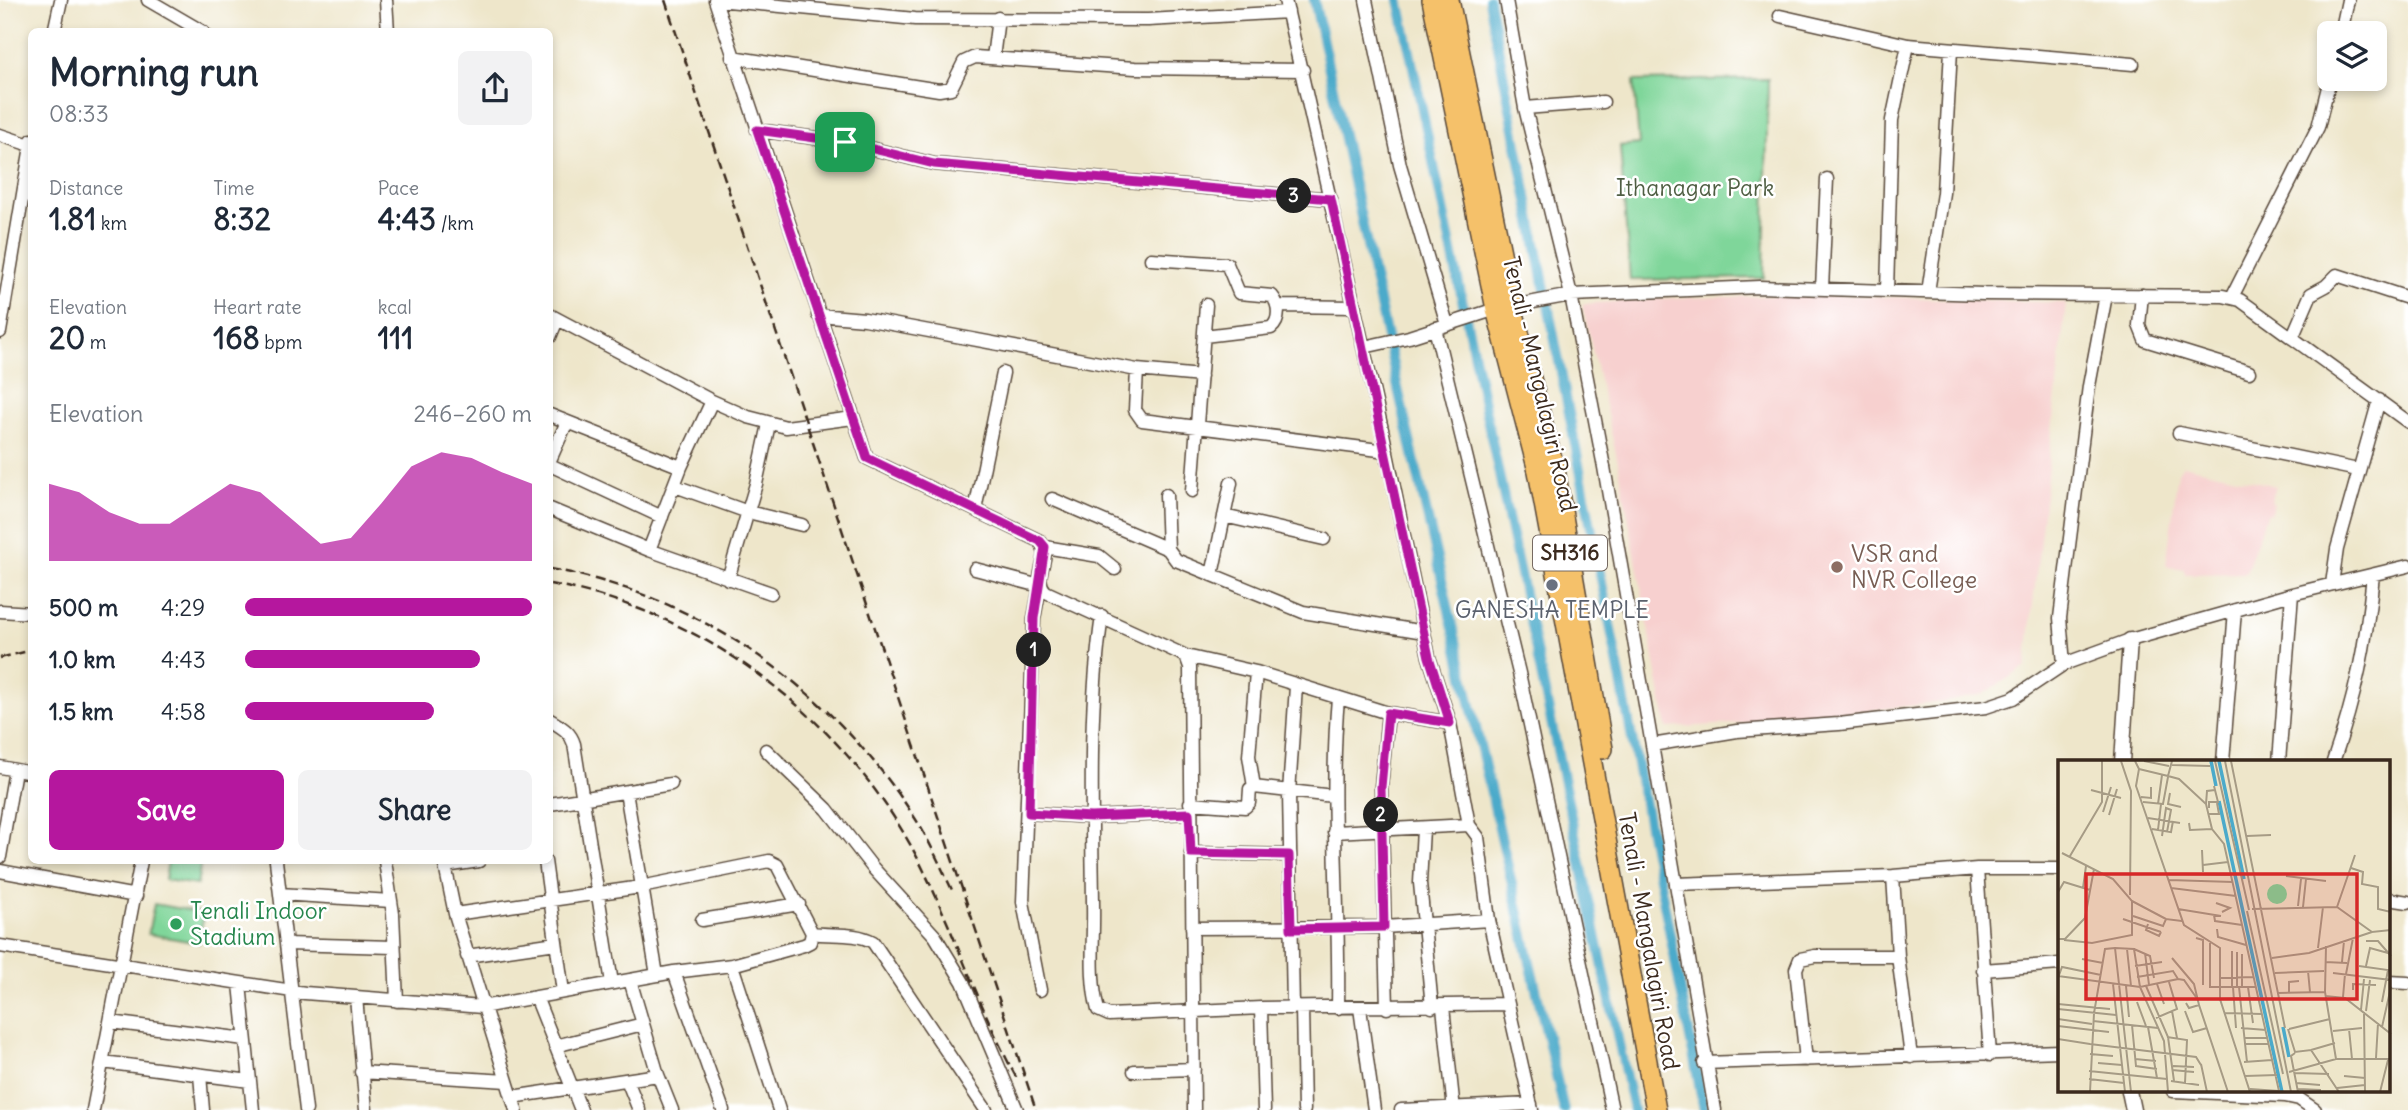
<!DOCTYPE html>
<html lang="en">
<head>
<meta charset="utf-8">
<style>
	body { margin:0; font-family:Delius,sans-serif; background:#f2f2f3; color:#1f2937; height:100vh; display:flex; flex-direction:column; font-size:26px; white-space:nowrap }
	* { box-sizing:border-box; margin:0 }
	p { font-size:23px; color:#747a83 }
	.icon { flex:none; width:38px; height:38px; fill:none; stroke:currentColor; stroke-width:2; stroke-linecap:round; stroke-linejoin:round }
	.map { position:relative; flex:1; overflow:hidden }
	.side { position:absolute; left:28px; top:28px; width:525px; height:836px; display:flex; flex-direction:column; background:#fff; border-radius:10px; box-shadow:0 4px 10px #0003 }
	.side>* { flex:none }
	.buttons { position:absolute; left:2317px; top:21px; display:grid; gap:14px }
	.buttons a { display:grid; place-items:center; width:70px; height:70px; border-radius:10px; background:#fff; box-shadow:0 4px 10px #0003; font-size:35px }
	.pin { position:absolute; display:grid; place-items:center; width:60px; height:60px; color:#fff; margin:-30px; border-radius:14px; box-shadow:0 4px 10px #0006 }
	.km { position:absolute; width:35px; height:35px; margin:-18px; border-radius:50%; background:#222; color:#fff; font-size:19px; line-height:35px; text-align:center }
	.round { display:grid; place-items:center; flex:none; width:74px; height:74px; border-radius:10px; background:#f2f2f3 }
	.summary { display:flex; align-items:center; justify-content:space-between; height:119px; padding:0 21px }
	h1 { font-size:38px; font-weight:700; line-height:52px }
	.metrics { display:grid; grid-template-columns:repeat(3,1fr); gap:10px; height:119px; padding:7px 21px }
	.metrics div { display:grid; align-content:center }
	.metrics b { font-size:30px; font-weight:700 }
	.metrics small { font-size:19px; font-weight:400 }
	.metrics p { font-size:19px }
	.chart { height:196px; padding:14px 21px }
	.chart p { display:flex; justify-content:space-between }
	.chart svg { width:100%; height:126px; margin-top:7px; fill:#b5179e; opacity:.7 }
	.button { display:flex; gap:14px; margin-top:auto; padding:14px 21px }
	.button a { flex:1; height:80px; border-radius:10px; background:#b5179e; color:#fff; font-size:28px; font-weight:700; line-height:80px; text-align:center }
	.button a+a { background:#f2f2f3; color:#1f2937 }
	ul { padding:0 21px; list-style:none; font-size:23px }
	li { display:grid; grid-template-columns:112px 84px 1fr; align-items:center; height:52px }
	li i { height:18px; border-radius:9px; background:#b5179e }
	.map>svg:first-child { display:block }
</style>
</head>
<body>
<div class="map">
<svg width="2408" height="1110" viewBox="0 0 2408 1110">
	<rect width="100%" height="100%" fill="#fff"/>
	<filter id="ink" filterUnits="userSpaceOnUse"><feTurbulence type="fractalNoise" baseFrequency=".0143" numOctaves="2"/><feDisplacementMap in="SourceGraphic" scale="14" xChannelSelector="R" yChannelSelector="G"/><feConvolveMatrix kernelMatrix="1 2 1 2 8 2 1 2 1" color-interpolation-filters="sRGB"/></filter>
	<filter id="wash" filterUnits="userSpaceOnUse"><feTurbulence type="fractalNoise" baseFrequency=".00686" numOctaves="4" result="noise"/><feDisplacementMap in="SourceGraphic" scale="28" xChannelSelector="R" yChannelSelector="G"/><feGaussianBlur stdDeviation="1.57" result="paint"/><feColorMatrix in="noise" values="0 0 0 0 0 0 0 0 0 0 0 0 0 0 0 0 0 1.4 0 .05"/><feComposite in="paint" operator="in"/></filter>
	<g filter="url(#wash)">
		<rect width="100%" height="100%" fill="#eee6ca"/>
		<!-- built -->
		<path fill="#f7d0cf" d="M1827 295 2066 303 2026 667 1983 694 1945 702 1764 722 1667 728 1619 467 1582 304 1675 298Z
			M2183 465 2276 486 2271 502 2274 504 2270 514 2267 513 2246 573 2185 574V569L2166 566 2178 472Z"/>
		<!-- green -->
		<path fill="#7fd69a" stroke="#5d805c" stroke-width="2" d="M1768 79 1764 278 1630 280 1620 146 1639 144 1634 81Z
			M168 861H201L197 885 165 880Z
			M154 904 204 913 199 943 148 934Z"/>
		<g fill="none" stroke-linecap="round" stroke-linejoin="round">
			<!-- canal -->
			<path stroke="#4baaca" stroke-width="10" d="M1314 0 1399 393 1564 1110
				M1399 0 1633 1110
				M1489 0 1704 1110"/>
		</g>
	</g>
	<g filter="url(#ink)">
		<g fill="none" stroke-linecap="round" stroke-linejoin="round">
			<!-- minor casing -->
			<g stroke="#564638" stroke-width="15">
				<path id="minor" d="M148 0 203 32
					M386 0 388 32
					M715 0 867 458 1040 541C1054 558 1030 576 1046 592L1186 656 1190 667 1194 1110
					M717 0 915 19 1148 20 1288 12
					M1285 0 1383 434 1429 657 1450 723 1469 825 1478 837 1489 920 1532 1110
					M1366 0 1400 165 1447 324
					M1506 0 1525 108 1571 295 1604 467 1715 1110
					M1780 16 1908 45 2133 64
					M54 32 61 0
					M2341 33 2348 0
					M732 57 939 90 951 88 964 62 975 57 1135 68 1303 70
					M993 58 998 18
					M1525 108 1603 102
					M757 130 845 142 934 164 1331 199
					M0 135 30 145
					M1151 259 1227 264 1239 293 1272 296C1280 305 1280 321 1271 328L1204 336
					M1822 289 1827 179
					M1887 291 1892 120 1908 45
					M1928 292 1943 193 1951 50
					M2142 295 2139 325 2145 340 2249 372
					M2232 297 2318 127 2330 79
					M1278 306 1355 307
					M550 315 712 401
					M818 315 865 319 1137 370 1201 376
					M1435 328 1519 673 1612 1110
					M0 332 32 140
					M550 337 557 320
					M2292 338 2311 294 2326 286 2337 275 2408 298
					M1364 347 1409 337 1496 309 1571 295 1759 287 1984 294 2223 296 2240 300 2408 422
					M1137 370 1135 410 1142 420 1387 451
					M550 415 681 467 712 401 748 417 786 427 853 418
					M2179 433 2358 470
					M550 460 566 424
					M550 465 662 517
					M675 486 748 512 802 525
					M1192 491 1206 305
					M1166 495 1168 549 1176 560 1303 612 1424 632
					M1052 499 1168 549
					M550 509 649 550 681 467
					M975 510 1003 373
					M1224 516 1324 539
					M1045 547 1099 556 1115 569
					M649 550 771 593
					M975 569 1040 586 1034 619 1023 902 1040 990
					M1212 575 1231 483
					M728 579 756 484 769 424
					M2332 584 2337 549 2379 400
					M0 611 32 613
					M1102 616C1088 712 1092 807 1093 904 1094 937 1089 977 1098 1010L1109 1015 1261 1008 1508 1004
					M1186 656 1256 672 1388 713 1450 723
					M2064 664 2060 618 2089 386 2106 295
					M1338 698C1329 801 1340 904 1338 1008
					M550 720C561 727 570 731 574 744L612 983
					M1652 745 1737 731 1839 724 1986 707 2013 698 2064 664 2130 640 2292 594 2408 566
					M766 750 827 809 873 868 935 936 963 982 1017 1110
					M2223 762 2235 610
					M2279 762 2292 594
					M2333 762C2356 695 2366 646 2373 575
					M0 767 32 773
					M1254 787 1249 756 1256 672
					M626 792 657 975
					M1190 803 1245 807 1249 803 1250 789 1254 787 1333 796
					M550 804 671 784
					M1029 813 1091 817 1189 813
					M1423 829 1420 883 1432 1007
					M1334 832 1469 825
					M1191 853 1289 855
					M0 857 15 770
					M276 861 306 1110
					M385 861 393 914 397 1001
					M444 861 455 914 516 1110
					M545 861 563 992
					M445 866 479 861
					M1977 869 1990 1055
					M0 871 136 896
					M1893 876 1898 956 1911 1057
					M1676 884 1893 876 1977 869H2060
					M280 894 391 901
					M2389 899 2408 902
					M702 920 799 904
					M1192 928 1384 927 1489 920
					M812 933C832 936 856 932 873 942L986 1110
					M286 944 393 947
					M0 946 305 993 482 1007 674 972 732 965 804 945 810 942 812 933 777 865 769 861 641 887 455 914
					M467 956 556 943
					M732 965 779 1110
					M1983 970 2060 964
					M674 972 723 1110
					M630 980 658 1075 672 1110
					M2389 982 2408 983
					M240 984 253 1110
					M356 997 366 1110
					M536 997 581 1110
					M1443 1007 1454 1110
					M1261 1008 1264 1110
					M1293 1008 1289 793 1296 686
					M1302 1008 1304 1110
					M1360 1008 1374 1110
					M1387 1008 1381 787 1388 713
					M110 1022 245 1039
					M555 1046 643 1024
					M1806 1060 1796 969 1800 959 1815 956H1898
					M103 1062 250 1081
					M1704 1063 2060 1051
					M1134 1071 1194 1069
					M361 1072 507 1081
					M200 1075 203 1110
					M627 1080 639 1110
					M2173 1091 2285 1096 2299 1099 2315 1110
					M512 1097 658 1075
					M93 1110 141 861
					M1401 1110 1531 1104"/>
			</g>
			<!-- tertiary casing -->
			<g stroke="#564638" stroke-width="17">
				<path id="tertiary" d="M2122 762 2130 640
					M2129 1091 2133 1110"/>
			</g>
			<!-- primary casing -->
			<g stroke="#564638" stroke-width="22">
				<path id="primary" d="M1432 0 1496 309 1538 471 1656 1110
					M1449 0 1512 306 1555 470 1603 749"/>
			</g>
			<!-- minor -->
			<use href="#minor" stroke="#fff" stroke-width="12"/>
			<!-- tertiary -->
			<use href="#tertiary" stroke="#fff" stroke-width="14"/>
			<!-- primary -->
			<use href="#primary" stroke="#f5c16b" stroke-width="19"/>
			<!-- rail -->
			<path stroke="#3b2a1e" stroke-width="2.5" stroke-dasharray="10 5" stroke-linecap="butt" d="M665 0 1036 1110
				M550 569C698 595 829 687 911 812 928 837 940 865 953 892
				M550 584C709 612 853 724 924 871 957 939 981 1012 1017 1079
				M0 658 32 650"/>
		</g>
	</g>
	<g fill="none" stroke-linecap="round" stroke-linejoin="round" filter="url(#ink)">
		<!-- route casing -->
		<g stroke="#fff" stroke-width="14">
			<path id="route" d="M757 130 845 142 934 164 1331 199 1429 657 1450 723 1388 713 1381 787 1384 927 1291 929 1289 855 1191 853 1189 813 1091 817 1029 813 1034 618 1045 547 1040 541 867 458Z"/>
		</g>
		<!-- route -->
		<use href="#route" stroke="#b5179e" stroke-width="9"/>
	</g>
	<!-- markers -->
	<circle fill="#8d6e63" stroke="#fff" stroke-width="2.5" cx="1837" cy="567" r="7"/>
	<circle fill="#6b7280" stroke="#fff" stroke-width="2.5" cx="1552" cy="585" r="7"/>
	<circle fill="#2e9e5b" stroke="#fff" stroke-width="2.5" cx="176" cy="924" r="7"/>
	<g text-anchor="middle" stroke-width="5" stroke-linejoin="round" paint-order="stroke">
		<!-- shield labels -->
		<rect fill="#fff" stroke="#766a62" stroke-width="2" x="1533" y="535.5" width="74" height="35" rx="5"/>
		<g font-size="21" font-weight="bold" fill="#3b2a1e">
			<text x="1570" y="560">SH316</text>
		</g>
		<!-- park labels -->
		<g font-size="23" fill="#4f5e43" stroke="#fff">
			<text x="1695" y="196">Ithanagar Park</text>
		</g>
		<!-- street labels -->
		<g font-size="23" fill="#3b2a1e" stroke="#fff">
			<text transform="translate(1540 384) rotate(77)" y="8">Tenali - Mangalagiri Road</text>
			<text transform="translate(1649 941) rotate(80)" y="8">Tenali - Mangalagiri Road</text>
		</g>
		<!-- education labels -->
		<g font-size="23" fill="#785e54" stroke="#fff" text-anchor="start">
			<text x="1851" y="562">VSR and<tspan x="1851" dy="26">NVR College</tspan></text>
		</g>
		<!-- worship labels -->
		<g font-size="23" fill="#5b616d" stroke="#fff">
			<text x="1552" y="618">GANESHA TEMPLE</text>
		</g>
		<!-- leisure labels -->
		<g font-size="23" fill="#27864d" stroke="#fff" text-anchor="start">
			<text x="190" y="919">Tenali Indoor<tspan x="190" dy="26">Stadium</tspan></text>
		</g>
	</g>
	<!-- overview -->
	<g transform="translate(2058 760)">
		<rect width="332" height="332" fill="#eee6ca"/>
		<path d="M209 134a10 10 0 1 1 20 0a10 10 0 1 1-20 0Z" fill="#7fd69a"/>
		<path fill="none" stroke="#4baaca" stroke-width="3.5" d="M153 1 158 26M161 1 186 119M161 41 224 332M225 267 231 297"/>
		<path fill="none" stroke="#a69b85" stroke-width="2" d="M63 1 73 31 72 135M77 1 81 9 78 26 126 165 162 188V239L192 332M86 1 111 6M114 1 110 16 121 19 148 44 154 69 166 84 221 331 192 329M157 1 191 150M167 1 233 332M173 1 227 268M114 5 152 6M81 9 110 16M33 30 63 38M112 33 110 44 123 47M83 37 93 38V27M85 42 105 44 110 17M100 44 104 15M148 44 149 31 157 30M151 48V42H160L156 26M45 52 53 27M151 54H161L159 43M51 55 59 29M90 58 122 63M131 63 132 70 154 69M94 69 113 72 115 61M100 70 103 44M104 76 108 48 113 50 109 72M189 76 213 75M144 90 145 112M4 93 55 119 74 141V175L34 183 6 180M12 96 44 42V1M145 105 170 102M293 108 305 112 304 124 320 127V149L333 152M109 114 173 115M228 116 268 121M111 120 175 122M25 128 28 106M113 128 178 136M0 132 6 122 32 130M74 141 108 159M158 143 172 148 164 152M240 146 243 119M245 147 248 119M279 147 297 95M120 149 163 156M194 149 279 147 314 172 333 170M189 151 225 314M156 155 157 161 184 165M75 156 105 166 108 159 124 161M65 159 103 172M90 164 88 170 101 176 103 172M159 169 160 177 188 185M138 178 145 180V225M0 179H7L27 158 36 109M308 181H320L333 196M152 183V227H198M268 186 267 232 278 299M57 188 73 332M260 188 265 147M69 189 73 226M76 189 92 196 96 218M179 192V227M87 193 91 225M114 198 136 224 141 245M214 198 251 193 314 172M24 199 45 203M267 202 289 203M284 202 286 181M77 206 104 202M301 206 330 210 324 242M308 206 312 188 330 193M250 211 252 232M217 213 266 211M275 213 333 220M288 214 295 178M0 216 82 227 120 219 115 211 79 217M0 218 4 207 43 215M162 218 196 217M120 219 126 220 140 240M55 224 67 332M99 224 106 244M68 226 71 257M88 226 110 277 116 321M174 227V191M175 227 178 268M181 227 189 302M184 227V194M190 227 195 263M295 230V224L318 225M220 233 267 232M231 233V222L241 221M267 236 287 238 333 274M285 237 287 214M162 239 200 238M79 242 88 266M128 243 131 248 141 245 170 332M0 244 52 249M0 249 58 255M303 250 306 219M114 251 119 278M127 251 135 272 149 268M308 251 312 220M306 252 307 332M166 253 204 254M98 258 119 249 111 222M0 259 34 264M35 261 100 268M74 265 78 306 99 309M0 266 51 272M90 267 99 318M324 267 333 227M183 268 208 270M230 269 237 292 253 290 281 332M231 269 272 259M291 269 294 299M275 271 304 268M109 277 129 280 127 323M186 278H209M0 279 32 284M32 284 138 297 143 305M187 284H211M253 290 277 283M237 293 233 296 240 332M32 294 55 296M318 298 320 263M77 299 98 301M186 302 214 300M40 303 64 305M143 304 149 332M115 306 136 307M114 310 136 312M31 311 109 319M231 312 278 299H333M236 313 271 314M187 316 219 315M286 316 307 318M31 319 66 323M113 321 141 325M238 323 262 325M279 328 307 325M240 329 263 330M32 332 36 253 47 189 57 188 76 189 82 227 106 281 110 332M322 332 330 300"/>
		<path fill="#d62828" fill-opacity="0.15" stroke="#d62828" stroke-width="3.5" d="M28 114H299V239H28Z"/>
		<rect width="332" height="332" fill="none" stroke="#3b2a1e" stroke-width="3.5"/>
	</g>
</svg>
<div class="buttons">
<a><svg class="icon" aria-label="layers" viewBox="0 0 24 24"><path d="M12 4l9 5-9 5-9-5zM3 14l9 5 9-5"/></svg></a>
</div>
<div class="pin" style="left:845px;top:142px;background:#1e9e55"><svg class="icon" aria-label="arrive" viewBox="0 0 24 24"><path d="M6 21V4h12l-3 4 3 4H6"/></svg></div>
<b class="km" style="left:1034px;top:650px">1</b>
<b class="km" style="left:1381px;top:815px">2</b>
<b class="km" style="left:1294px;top:196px">3</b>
<section class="side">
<div class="summary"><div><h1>Morning run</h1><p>08:33</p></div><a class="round"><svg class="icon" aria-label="share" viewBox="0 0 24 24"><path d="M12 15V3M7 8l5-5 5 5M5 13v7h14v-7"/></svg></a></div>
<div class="metrics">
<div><p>Distance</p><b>1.81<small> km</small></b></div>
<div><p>Time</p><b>8:32</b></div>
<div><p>Pace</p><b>4:43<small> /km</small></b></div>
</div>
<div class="metrics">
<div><p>Elevation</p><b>20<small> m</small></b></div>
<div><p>Heart rate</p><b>168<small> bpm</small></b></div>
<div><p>kcal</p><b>111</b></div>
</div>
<div class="chart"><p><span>Elevation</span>246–260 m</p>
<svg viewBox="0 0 160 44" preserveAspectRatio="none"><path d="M0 44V17L10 20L20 27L30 31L40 31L50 24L60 17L70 20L80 29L90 38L100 36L110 24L120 11L130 6L140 8L150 13L160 17V44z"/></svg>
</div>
<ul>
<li><b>500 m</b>4:29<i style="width:100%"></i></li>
<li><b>1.0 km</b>4:43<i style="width:82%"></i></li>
<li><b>1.5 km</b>4:58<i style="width:66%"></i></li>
</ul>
<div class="button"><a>Save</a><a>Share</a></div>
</section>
</div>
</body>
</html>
